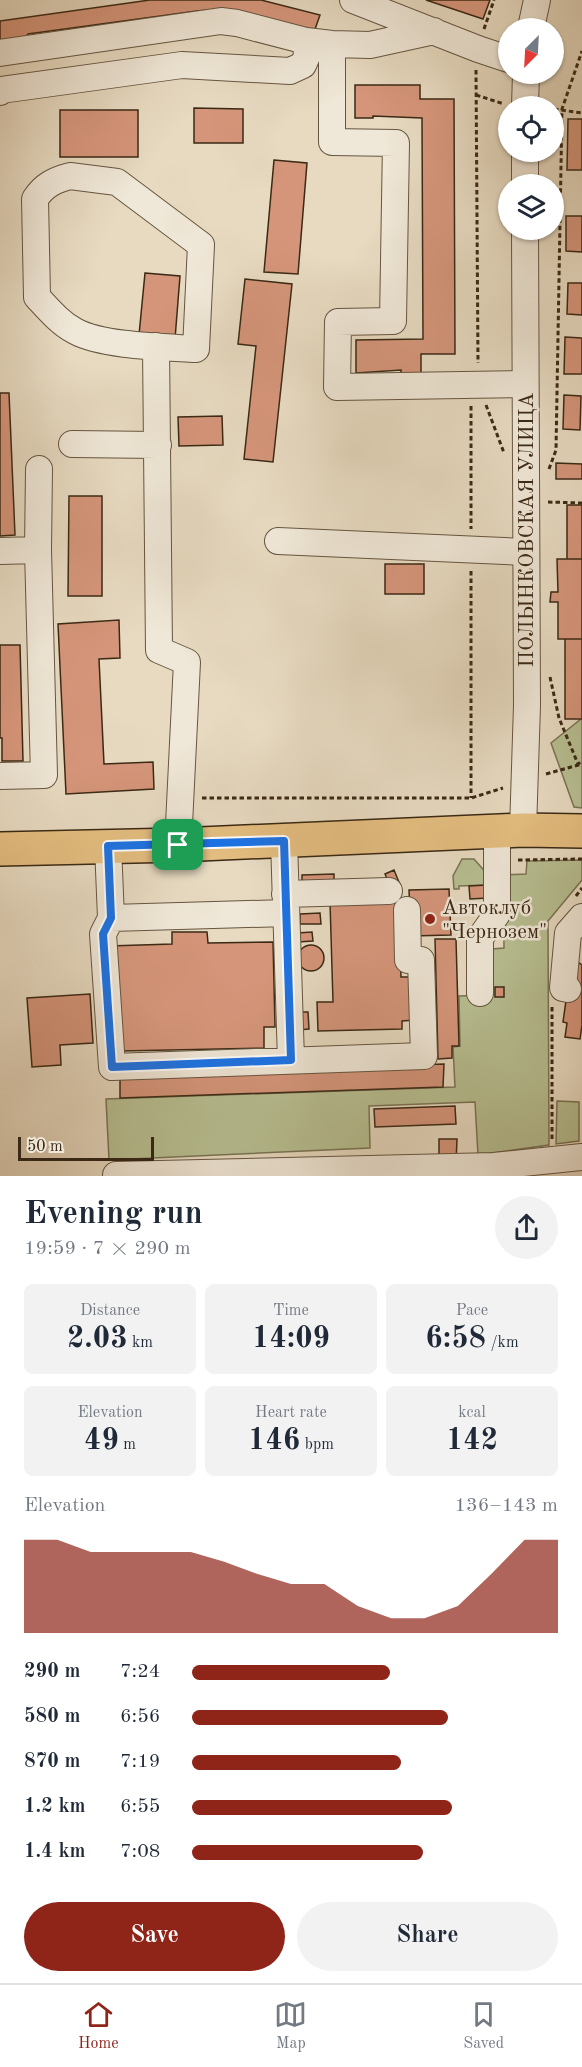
<!DOCTYPE html>
<html lang="en">
<head>
<meta charset="utf-8">
<style>
	body { margin:0; font-family:"Old Standard TT",serif; background:#f2f2f3; color:#1f2937; height:100vh; display:flex; flex-direction:column; font-size:22px; white-space:nowrap }
	* { box-sizing:border-box; margin:0 }
	p { font-size:20px; color:#747a83 }
	.icon { flex:none; width:33px; height:33px; fill:none; stroke:currentColor; stroke-width:2; stroke-linecap:round; stroke-linejoin:round }
	.map { position:relative; height:1176px; overflow:hidden }
	.panel { display:flex; flex-direction:column; background:#fff; flex:1 }
	.panel>* { flex:none }
	.needle { width:39px; rotate:204deg }
	.buttons { position:absolute; left:498px; top:18px; display:grid; gap:12px }
	.buttons a { display:grid; place-items:center; width:66px; height:66px; border-radius:50%; background:#fff; box-shadow:0 2px 4px #0004; font-size:30px }
	.scale { position:absolute; left:18px; bottom:15px; width:136px; box-sizing:border-box; padding-left:6px; border:3px solid #3b2915; border-top:0; font-size:16px; line-height:21px; white-space:nowrap; color:#3b2915; -webkit-text-stroke:4px #efe7d7; paint-order:stroke }
	.pin { position:absolute; display:grid; place-items:center; width:51px; height:51px; color:#fff; margin:-26px; border-radius:12px; box-shadow:0 3px 9px #0006 }
	.round { display:grid; place-items:center; flex:none; width:63px; height:63px; border-radius:32px; background:#f2f2f3 }
	.headline { display:flex; align-items:center; justify-content:space-between; height:102px; padding:0 24px }
	h1 { font-size:33px; font-weight:700; line-height:45px }
	.metrics { display:grid; grid-template-columns:repeat(3,1fr); gap:9px; height:102px; padding:6px 24px }
	.metrics div { display:grid; align-content:center; border-radius:9px; background:#f2f2f3; text-align:center }
	.metrics b { font-size:30px; font-weight:700 }
	.metrics small { font-size:16px; font-weight:400 }
	.metrics p { font-size:16px }
	.chart { height:168px; padding:12px 24px }
	.chart p { display:flex; justify-content:space-between }
	.chart svg { width:100%; height:108px; margin-top:6px; fill:#8f2418; opacity:.7 }
	.button { display:flex; gap:12px; margin-top:auto; padding:12px 24px }
	.button a { flex:1; height:69px; border-radius:36px; background:#8f2418; color:#fff; font-size:24px; font-weight:700; line-height:69px; text-align:center }
	.button a+a { background:#f2f2f3; color:#1f2937 }
	ul { padding:0 24px; list-style:none; font-size:20px }
	li { display:grid; grid-template-columns:96px 72px 1fr; align-items:center; height:45px }
	li i { height:15px; border-radius:8px; background:#8f2418 }
	.menu { display:flex; justify-content:space-around; align-items:center; height:84px; border-top:2px solid #e0e1e3; background:#fff; font-size:16px; color:#747a83 }
	.menu a { display:grid; justify-items:center; gap:3px }
	.menu .active { color:#8f2418 }
	.map>svg:first-child { display:block }
</style>
</head>
<body>
<div class="map">
<svg width="582" height="1176" viewBox="0 0 582 1176">
	<rect width="100%" height="100%" fill="#e7dac1"/>
	<filter id="stains"><feTurbulence type="fractalNoise" baseFrequency=".00333" numOctaves="4"/><feColorMatrix values="0 0 0 0 .2 0 0 0 0 .09 0 0 0 0 .02 0 0 0 .5 -.17"/></filter>
	<radialGradient id="worn" r=".72"><stop offset=".6" stop-color="#630" stop-opacity="0"/><stop offset="1" stop-color="#630" stop-opacity=".3"/></radialGradient>
	<!-- green -->
	<path fill="#b7bf92" stroke="#797454" stroke-width="1.5" d="M581 719H582V808L574 807 551 743Z
		M462 859H474L488 875 486 885 459 886V889H454L453 876Z
		M582 860V880L548 921 549 1145 478 1155 475 1102 369 1106 370 1148 109 1160 106 1099 455 1087 453 1047 460 1046 459 996 493 995 492 949 504 948 503 875 526 874 527 861Z
		M557 1101 579 1102V1141L556 1144Z"/>
	<!-- building -->
	<path fill="#d5957a" stroke="#3b2915" stroke-width="1.5" d="M150 0H261L320 15 314 32 222 9 197 11 28 34 26 37 0 41V21Z
		M426 0H490L483 19Z
		M355 85H420V99H454L455 354H421V373H401V370L356 373V340L423 339 422 118 373 116V118H355Z
		M194 108 243 109V143H194Z
		M60 110H138V157H60Z
		M568 119H582V170H567Z
		M274 160 307 163 298 274 264 272Z
		M566 216H582V252L566 251Z
		M145 273 180 276 175 339 139 335Z
		M245 279 292 284 273 462 244 459 256 346 238 344Z
		M568 283H582V315L567 314Z
		M565 337 582 338V374H564Z
		M0 393H9L15 535 0 536Z
		M564 395 581 396 580 430 563 429Z
		M222 416 223 445 179 446 178 417Z
		M556 463 582 464V479H556Z
		M69 496H102V596H68Z
		M567 505H582V559H567Z
		M557 559H582V639H558V602H550L551 592H558Z
		M385 564H424V594H385Z
		M119 620 120 658 99 659 104 764 153 762 154 789 66 794 58 624Z
		M565 639H582V719H565Z
		M0 645H20L23 761H2V738H0Z
		M394 870 401 887 392 891 385 874Z
		M334 874V884L302 885V875Z
		M487 885V898L470 899 469 886Z
		M449 889 451 935 411 936 409 890Z
		M398 900 401 977H413L415 1020 402 1021V1029L318 1031 317 1002H333L330 902Z
		M320 913 321 924H300V914Z
		M172 932H207L208 943 273 942 275 1027H264V1048L120 1051 109 946 172 944Z
		M312 932 313 941 298 942 297 933Z
		M435 939H456L459 1046H452V1058L438 1059Z
		M298 958a13 13 0 1 1 26 0a13 13 0 1 1-26 0Z
		M572 958 582 965V1025L580 1039 565 1037 567 1023 563 1022Z
		M495 987H504V997H495Z
		M90 994 93 1043 60 1045 61 1065 32 1067 27 998Z
		M298 1012H308L309 1029 298 1030Z
		M444 1064 443 1087 120 1098V1075Z
		M455 1106 456 1124 375 1127 374 1109Z
		M439 1139H457L456 1163 439 1156Z"/>
	<g fill="none" stroke-linecap="round" stroke-linejoin="round">
		<!-- minor casing -->
		<g stroke="#665540" stroke-width="28">
			<path id="minor" d="M353 0 478 49 508 59
				M531 28 537 0
				M332 44V142L396 143 393 321 338 322 337 387 525 384
				M0 53 221 21 237 23 306 41 332 44 370 45 434 31
				M0 92 1 90 182 65 290 71 303 65 307 56 306 41
				M525 106 526 74
				M70 176 117 182 201 245 196 349C165 347 102 346 75 331 60 323 49 310 37 297L35 199C44 185 55 180 70 176Z
				M525 184V152
				M156 346 159 650 187 662 178 845
				M72 444 158 445
				M278 541 526 552
				M38 550 39 469
				M0 551 38 550 44 775 0 776
				M523 830 527 705 525 230
				M284 841 291 1060
				M108 846 111 918 286 913
				M285 894 389 891
				M111 918 103 934 112 1067 424 1056 421 960H408L407 910
				M568 989 563 988 568 933 582 917
				M480 993V938L497 914V831
				M116 1175 494 1166
				M494 1176V1166L582 1157"/>
		</g>
		<!-- major casing -->
		<g stroke="#3b2915" stroke-width="36">
			<path id="major" d="M0 849 178 845 523 830 582 831"/>
		</g>
		<!-- path -->
		<path stroke="#3b2915" stroke-width="3" stroke-dasharray="4.5 3" stroke-linecap="butt" d="M484 29 494 0
			M476 70 478 363
			M476 95 504 104
			M554 109 582 113
			M486 405 504 453
			M471 406V529
			M549 469 556 450 562 109 582 51
			M548 502 582 503
			M471 571V798
			M550 677 559 718 578 764 582 761
			M546 774 582 764
			M202 798H471L503 788
			M518 860 582 859
			M576 896 582 888
			M552 1139V1005"/>
		<!-- minor -->
		<use href="#minor" stroke="#efe7d7" stroke-width="26"/>
		<!-- major -->
		<use href="#major" stroke="#e4bd80" stroke-width="33"/>
	</g>
	<g fill="none" stroke-linecap="round" stroke-linejoin="round">
		<!-- route casing -->
		<g stroke="#fff" stroke-width="12">
			<path id="route" d="M284 841 291 1060 112 1067 103 934 111 918 108 846Z"/>
		</g>
		<!-- route -->
		<use href="#route" stroke="#1a73e8" stroke-width="8"/>
	</g>
	<!-- markers -->
	<circle fill="#8f2418" stroke="#efe7d7" stroke-width="2" cx="430" cy="919" r="6"/>
	<g text-anchor="middle" stroke-width="5" stroke-linejoin="round" paint-order="stroke">
		<!-- street labels -->
		<g font-size="21" fill="#3b2915" stroke="#efe7d7">
			<text transform="translate(526 530) rotate(-90)" y="7">ПОЛЫНКОВСКАЯ УЛИЦА</text>
		</g>
		<!-- poi labels -->
		<g font-size="21" fill="#3b2915" stroke="#efe7d7" text-anchor="start">
			<text x="442" y="914">Автоклуб<tspan x="442" dy="24">"Чернозем"</tspan></text>
		</g>
	</g>
	<rect width="100%" height="100%" filter="url(#stains)"/>
	<rect width="100%" height="100%" fill="url(#worn)"/>
</svg>
<div class="buttons">
<a><svg class="needle" viewBox="-14 -14 28 28"><path d="M0-13l5 13h-10z" fill="#e53935"/><path d="M0 13l5-13h-10z" fill="#747a83"/></svg></a>
<a><svg class="icon" aria-label="locate" viewBox="0 0 24 24"><circle cx="12" cy="12" r="6"/><path d="M12 2v4M12 18v4M2 12h4M18 12h4"/></svg></a>
<a><svg class="icon" aria-label="layers" viewBox="0 0 24 24"><path d="M12 4l9 5-9 5-9-5zM3 14l9 5 9-5"/></svg></a>
</div>
<div class="scale">50 m</div>
<div class="pin" style="left:178px;top:845px;background:#1e9e55"><svg class="icon" aria-label="arrive" viewBox="0 0 24 24"><path d="M6 21V4h12l-3 4 3 4H6"/></svg></div>
</div>
<section class="panel">
<div class="headline"><div><h1>Evening run</h1><p>19:59 · 7 × 290 m</p></div><a class="round"><svg class="icon" aria-label="share" viewBox="0 0 24 24"><path d="M12 15V3M7 8l5-5 5 5M5 13v7h14v-7"/></svg></a></div>
<div class="metrics">
<div><p>Distance</p><b>2.03<small> km</small></b></div>
<div><p>Time</p><b>14:09</b></div>
<div><p>Pace</p><b>6:58<small> /km</small></b></div>
</div>
<div class="metrics">
<div><p>Elevation</p><b>49<small> m</small></b></div>
<div><p>Heart rate</p><b>146<small> bpm</small></b></div>
<div><p>kcal</p><b>142</b></div>
</div>
<div class="chart"><p><span>Elevation</span>136–143 m</p>
<svg viewBox="0 0 160 44" preserveAspectRatio="none"><path d="M0 44V6L10 6L20 11L30 11L40 11L50 11L60 15L70 20L80 24L90 24L100 33L110 38L120 38L130 33L140 20L150 6L160 6V44z"/></svg>
</div>
<ul>
<li><b>290 m</b>7:24<i style="width:54%"></i></li>
<li><b>580 m</b>6:56<i style="width:70%"></i></li>
<li><b>870 m</b>7:19<i style="width:57%"></i></li>
<li><b>1.2 km</b>6:55<i style="width:71%"></i></li>
<li><b>1.4 km</b>7:08<i style="width:63%"></i></li>
</ul>
<div class="button"><a>Save</a><a>Share</a></div>
</section>
<nav class="menu">
<a class="active"><svg class="icon" aria-label="home" viewBox="0 0 24 24"><path d="M3 11l9-7 9 7M6 9v11h12V9"/></svg>Home</a>
<a><svg class="icon" aria-label="map" viewBox="0 0 24 24"><path d="M3 6l6-2 6 2 6-2v14l-6 2-6-2-6 2zM9 4v14M15 6v14"/></svg>Map</a>
<a><svg class="icon" aria-label="saved" viewBox="0 0 24 24"><path d="M7 4h10v16l-5-4-5 4z"/></svg>Saved</a>
</nav>
</body>
</html>
